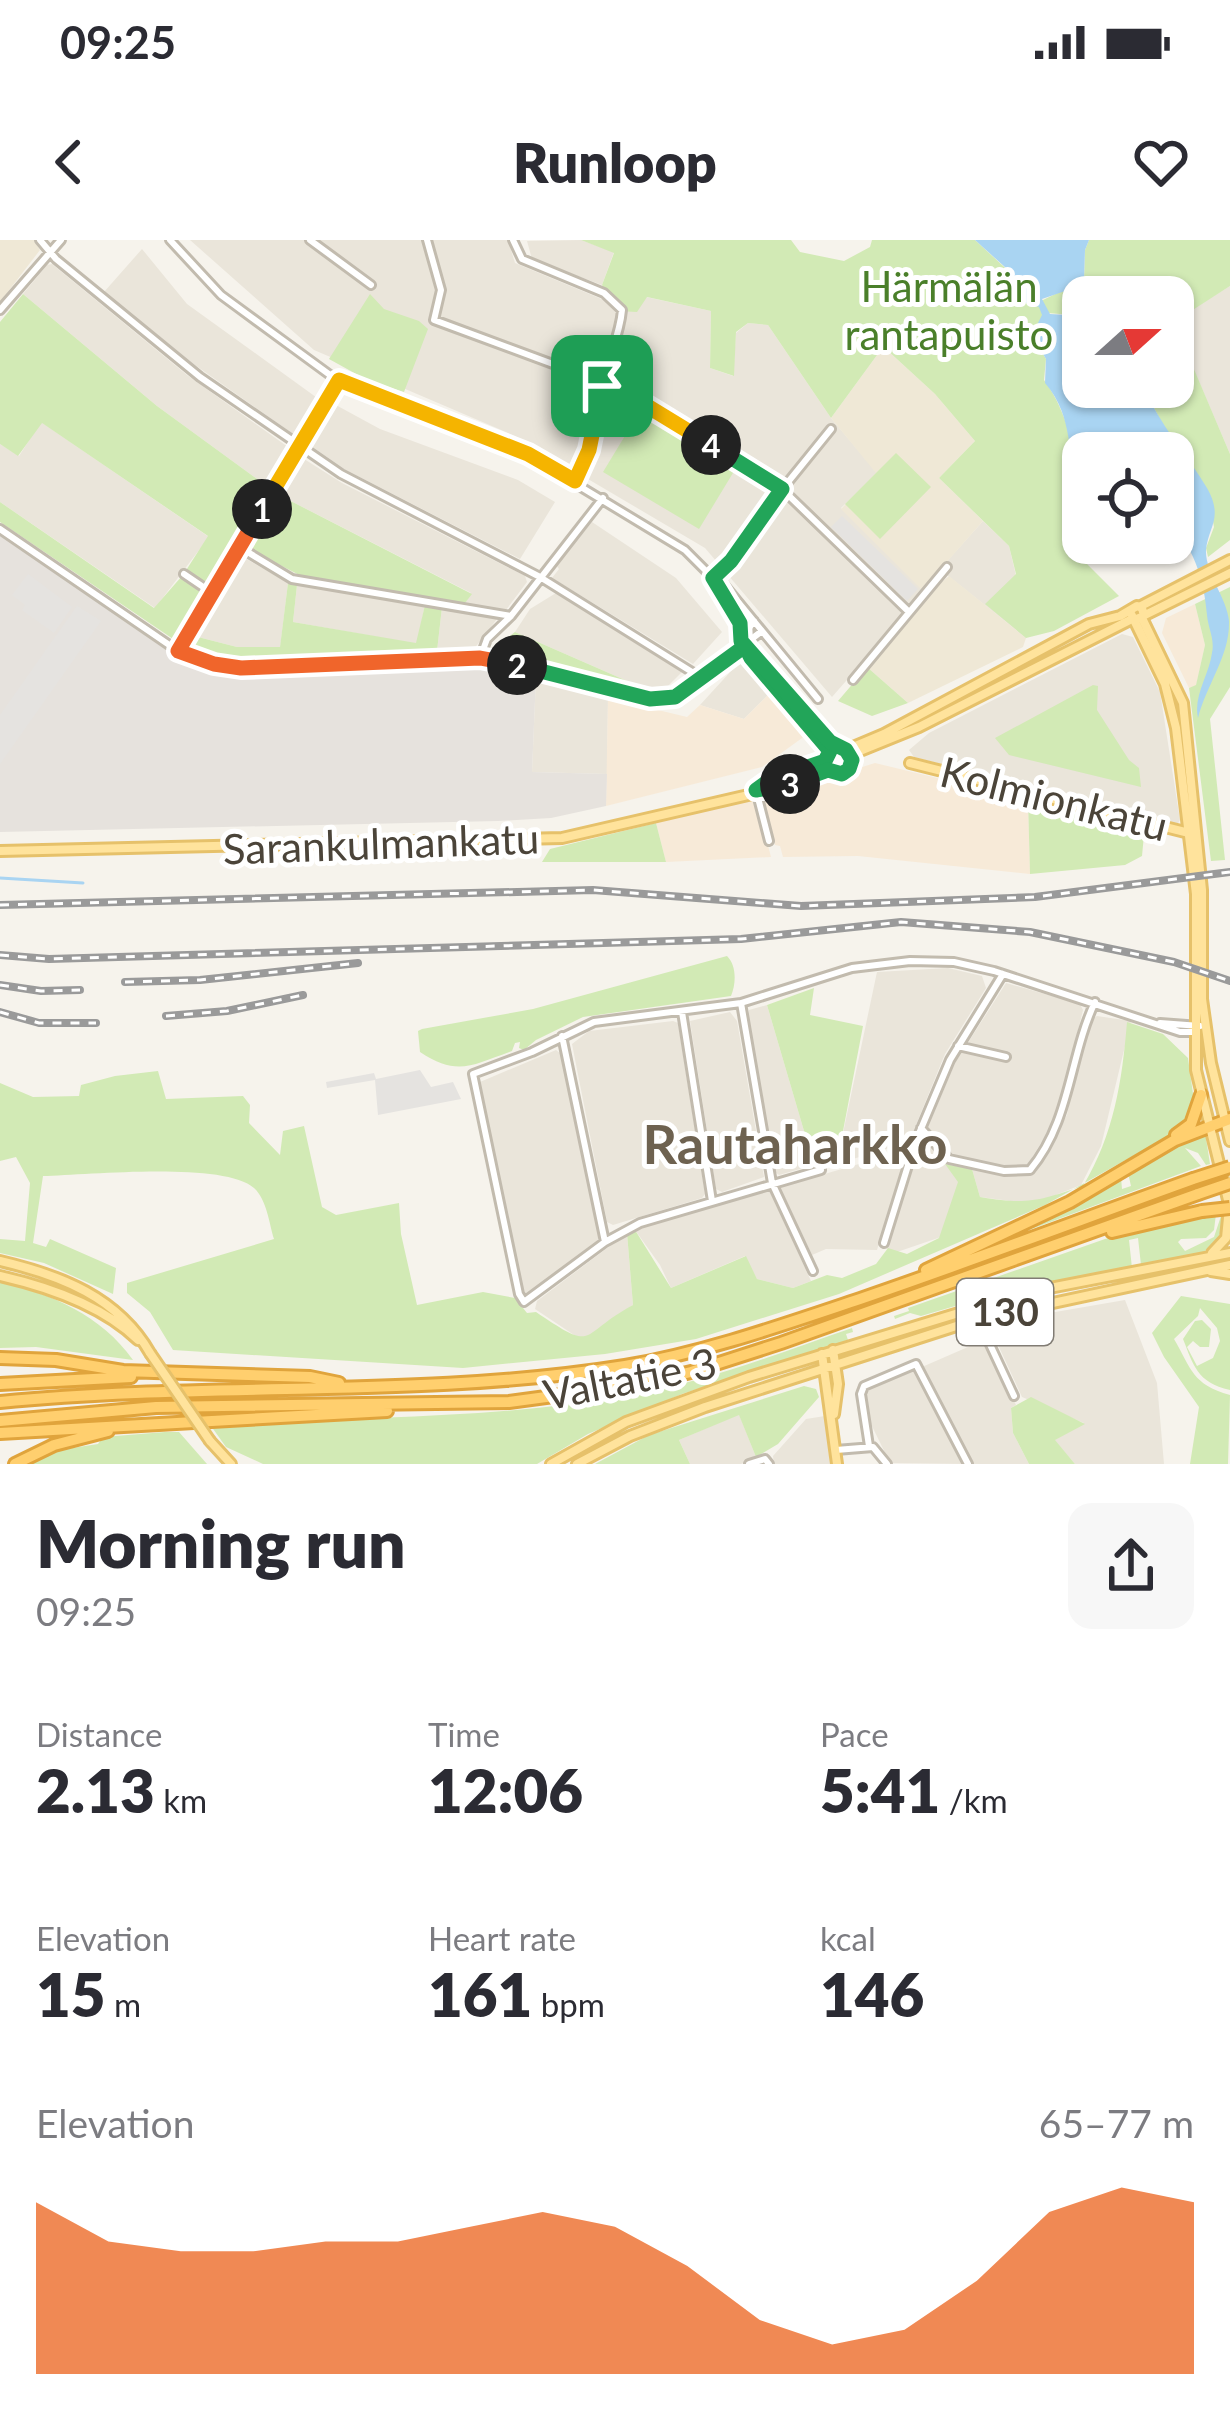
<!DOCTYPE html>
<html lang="en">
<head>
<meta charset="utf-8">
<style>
	body { margin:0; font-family:Lato,sans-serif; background:#f7f7f7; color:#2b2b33; height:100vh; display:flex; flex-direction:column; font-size:45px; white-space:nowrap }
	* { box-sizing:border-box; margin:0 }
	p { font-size:39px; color:#7c7c81 }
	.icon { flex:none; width:66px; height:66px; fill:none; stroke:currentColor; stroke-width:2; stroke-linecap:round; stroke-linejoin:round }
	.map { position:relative; height:1224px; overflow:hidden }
	.sheet { display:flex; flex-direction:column; background:#fff; flex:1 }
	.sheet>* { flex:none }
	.needle { width:78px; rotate:69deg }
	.controls { position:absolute; left:1062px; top:36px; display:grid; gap:24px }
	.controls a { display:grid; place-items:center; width:132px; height:132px; border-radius:24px; background:#fff; box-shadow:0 3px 9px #0004; font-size:60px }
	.pin { position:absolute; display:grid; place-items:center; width:102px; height:102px; color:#fff; margin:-51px; border-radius:24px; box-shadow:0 6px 18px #0006 }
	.km { position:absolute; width:60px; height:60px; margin:-30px; border-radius:50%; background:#222; color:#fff; font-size:33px; line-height:60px; text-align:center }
	.round { display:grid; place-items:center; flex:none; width:126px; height:126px; border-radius:24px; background:#f7f7f7 }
	.headline { display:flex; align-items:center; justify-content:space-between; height:204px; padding:0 36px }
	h1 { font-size:66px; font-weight:800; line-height:90px }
	.stats { display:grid; grid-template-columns:repeat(3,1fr); gap:18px; height:204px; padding:12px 36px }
	.stats div { display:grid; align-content:center }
	.stats b { font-size:60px; font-weight:800 }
	.stats small { font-size:33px; font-weight:400 }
	.stats p { font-size:33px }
	.chart { height:336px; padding:24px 36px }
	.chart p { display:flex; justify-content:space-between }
	.chart svg { width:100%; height:216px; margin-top:12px; fill:#ea580c; opacity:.7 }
	.status { display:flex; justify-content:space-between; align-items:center; height:84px; padding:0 60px; background:#fff; direction:ltr }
	.status svg { height:33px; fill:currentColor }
	header { display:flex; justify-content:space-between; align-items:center; height:156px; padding:0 36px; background:#fff; font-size:54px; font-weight:800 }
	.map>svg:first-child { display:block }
</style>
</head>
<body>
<div class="status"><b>09:25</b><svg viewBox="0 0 49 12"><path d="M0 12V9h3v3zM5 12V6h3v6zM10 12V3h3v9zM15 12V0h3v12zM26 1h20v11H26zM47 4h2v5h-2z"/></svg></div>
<header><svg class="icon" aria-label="back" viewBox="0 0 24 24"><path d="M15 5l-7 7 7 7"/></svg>Runloop<svg class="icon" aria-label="heart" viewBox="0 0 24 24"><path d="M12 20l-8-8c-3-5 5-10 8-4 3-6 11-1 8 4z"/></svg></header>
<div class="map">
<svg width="1230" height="1224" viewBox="0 0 1230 1224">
	<rect width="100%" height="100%" fill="#f6f3ec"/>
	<!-- residential -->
	<path fill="#eae5da" d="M190 0H508L515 23 604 60 624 63 636 71 646 57 711 71 710 128 733 136 736 93 748 83 768 85 831 178 877 233 841 268 922 349 983 281 1009 306 1030 395 1026 398 942 331 832 457 705 308 515 196 314 110Z
		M581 0 614 12 602 45 532 19 527 1Z
		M142 9 187 64 320 160 300 195 296 196 195 125 104 52Z
		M52 24 187 135 288 207 268 247 157 166 23 54 47 25Z
		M1230 46V214L1173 81Z
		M334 164 380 189 518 240 555 262 520 319 346 230 311 206Z
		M41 182 209 297 155 368 0 262V204L19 216Z
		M301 217 342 243 525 336 527 342 506 370 465 363 471 353 279 255Z
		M592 282 676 338 722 392 693 424 552 338 559 329 556 325Z
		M243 317 288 343 280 408 237 407 194 396Z
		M297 345 425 365 417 404 293 382Z
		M556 353 682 432 663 451 634 444 515 392 530 369Z
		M442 367 496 375 497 379 474 409 437 411Z
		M1122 394 1133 397 1160 452 1180 580 1177 585 914 517 909 510 929 493Z
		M743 418 772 451 744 479 700 465Z
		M536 437 608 458 607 534 532 532Z
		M948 728 982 736 986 748 945 814 909 902 843 922 839 912 877 732Z
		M1006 743 1080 764 1083 770 1057 877 1025 929 951 916 927 889 955 823Z
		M767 765 814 925 779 935 775 932 748 775 749 770Z
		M730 772 737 781 764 937 722 952 716 949 690 781Z
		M1097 776 1131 781 1101 906 1081 945 1033 964 980 957 972 929 1028 936 1036 932 1067 875 1080 811 1090 780Z
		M673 781 678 783 705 954 702 958 613 985 607 982 572 804 589 791Z
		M556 810 561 814 599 997 596 1004 528 1055 523 1053 480 842Z
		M927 901 959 941 941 997 897 1012 885 1008 920 904Z
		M907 910 877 1010 826 1009 812 1015 780 947Z
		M764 951 770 952 811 1041 793 1048 757 1039 745 1016 671 1048 660 1025 635 990Z
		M627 993 633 1065 583 1101 535 1069 537 1061Z
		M1125 1060 1157 1143 1164 1224H1075L1054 1200 1084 1183 1022 1157 993 1094 1032 1076Z
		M984 1100 1016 1165 1011 1168 1013 1193 1029 1224H973L922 1127Z
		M911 1129 917 1133 966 1224 890 1223 871 1184 866 1150 868 1146Z
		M739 1174 756 1217 741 1224H690L679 1200Z
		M825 1176 830 1224H774L773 1216 806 1179Z"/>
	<!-- commercial -->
	<path fill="#f7ead8" d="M1195 364 1205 405 1196 446 1189 448 1162 393 1166 378Z
		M772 451 809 493 762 527 606 566 608 458 687 477 700 465 744 479Z
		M875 523 1028 560 1030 634 858 616 783 617 780 606 775 605 763 558Z
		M756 559 771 617 666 622 656 583Z"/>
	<!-- industrial -->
	<path fill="#e6e2dd" d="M0 295 181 420 237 434 483 427 536 437 532 532 607 534 606 566 551 578 498 581 0 592Z"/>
	<!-- education -->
	<path fill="#efe8d6" d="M0 0H34L40 10 0 62Z
		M886 109 935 154 975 201 939 238 983 281 922 350 841 269 876 233 831 178 880 111Z
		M949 336 1026 398 1023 407 908 463 867 427 930 352Z"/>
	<!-- green -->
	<path fill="#d2eab5" d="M581 0H791L800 12 844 21 870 7 872 0H975L1041 61 1084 40 1085 10 1089 0H1230V46L1174 82 1230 214V300L1208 317 1206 308 1214 287 1208 251 1172 202 1145 151 1144 147H1173V57H1083V76L1048 73 1032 95 1046 119 1044 140C1076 183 1083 251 1083 303H1100L1085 322 1119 356 1054 391 1026 398 985 364 1016 334 1009 306 939 238 975 201 935 154 886 109 880 111 831 178 768 85 748 83 736 92 734 136 710 128 711 71 647 57 637 72 618 71 602 45 614 13Z
		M23 54 157 166 268 247 212 348 185 332 208 296 42 183 18 216 0 204V82Z
		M370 54 384 69 419 81 428 89 404 152 367 140 329 119Z
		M640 171 736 228 699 289 603 232Z
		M896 213 931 247 880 299 845 264Z
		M279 255 472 354 465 363 305 338 247 308Z
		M0 262 154 368 182 336 207 356 179 403 0 282Z
		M288 343 297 345 293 382 416 403 425 365 442 367 437 411 241 420 190 406 194 396 237 407H280Z
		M1230 347V447L1210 479 1225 620 1211 621 1189 448 1196 445 1205 405 1195 364Z
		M515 392 634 444 490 411Z
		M867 427 908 463 872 476 838 461Z
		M1093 445 1098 446 1097 470 1129 520 1139 528 1141 547 1009 515 995 498Z
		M1028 560 1144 595 1142 616 1125 625 1030 634Z
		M656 583 666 622H542L550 609Z
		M727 716C737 726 736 744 731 756L583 777 536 800 524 810 519 808 520 802 515 803 512 811C472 825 458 837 420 812L418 791 422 789 533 769Z
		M814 748 810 775 863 786 839 912 843 922 814 925 767 765Z
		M1127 782 1163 794 1188 818 1194 861 1190 878 1174 893 1045 965 839 1054 696 1099 605 1114 463 1128 173 1110 150 1072 127 1053V1043L274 999C269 983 267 960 254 948 224 921 87 935 43 936L33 1003 46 1007 50 999 116 1028 113 1054 44 1023 0 1013V999L25 1001 30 943 16 917 0 921V843L33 857 79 856 81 845 115 836 158 831 166 859 243 856 250 865 249 883 280 915 283 891 304 886 322 967 336 975 399 963 401 994 417 1065 483 1052 515 1058 527 1073 536 1072C598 1114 577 1095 633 1065L627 993 635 990 671 1048 746 1016 757 1039 793 1048 827 1035 842 1038 876 1024 888 1008 907 1014 939 998 958 942 945 924 972 929 980 957C1027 965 1038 961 1083 946 1114 894 1122 842 1127 782Z
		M1205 892 1210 924 1206 925 1198 913 1185 908 1201 926 964 1014 1121 937 1122 949 1131 946 1128 933Z
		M1222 973C1227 1021 1176 1020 1141 1025L1138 998 1129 1000 1132 1028 1010 1050 921 1076 910 1073 895 1079 894 1076 909 1071 908 1068 1105 999 1167 982 1216 974 1214 990 1206 998 1181 999 1178 1002 1185 1011 1214 997Z
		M0 1042C52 1054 101 1075 133 1120L36 1107 0 1108Z
		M1181 1056 1230 1064V1150C1197 1143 1193 1124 1183 1099L1195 1081 1202 1080 1211 1089 1209 1107H1200L1193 1101 1187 1107 1197 1126 1213 1118 1220 1101 1217 1088 1200 1068 1198 1076 1174 1099C1192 1130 1192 1144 1230 1155L1228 1224H1190L1199 1167 1164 1117 1152 1093Z
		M852 1088 853 1092 846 1094 848 1100 682 1154 588 1194 537 1224H263L226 1207 211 1186C351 1176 494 1180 632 1155 707 1141 780 1113 852 1088Z
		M804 1146 816 1149 819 1157 778 1204 756 1217 739 1175 679 1200 690 1224H595L649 1195Z
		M1031 1157 1085 1184 1055 1200 1075 1224H1029L1013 1193 1011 1168Z
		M165 1192H179L207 1224H26L59 1210 98 1204 103 1197Z"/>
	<!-- parking -->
	<path fill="#e5e3e0" d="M842 276 918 349 907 361 831 287Z
		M28 334 72 367 54 393 22 370 25 365 12 355Z
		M77 366 101 381 0 524V475Z
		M420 830 431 847 453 842 461 859 378 875 375 840 327 848 326 842 374 833 376 839Z"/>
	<!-- water -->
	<path fill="#a9d4f2" d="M975 0H1089L1085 10 1084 40 1068 50 1042 59 1050 74 1083 76V147H1144C1160 186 1187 214 1207 248 1224 278 1208 287 1206 310 1205 333 1227 358 1229 381 1230 416 1206 445 1198 478 1193 456 1209 435 1212 413 1215 399 1208 388 1207 375 1204 341 1196 313 1173 286V213H1083V248C1063 211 1076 180 1045 143L1046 119 1032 95 1042 75 1039 67 1021 61 1006 28Z"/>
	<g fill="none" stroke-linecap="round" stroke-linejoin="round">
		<!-- stream -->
		<path stroke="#a9d4f2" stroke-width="3" d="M0 638 83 643"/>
		<!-- minor casing -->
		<g stroke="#c2bbae" stroke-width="12">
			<path id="minor" d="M40 0 56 19 200 137 341 234 540 337 700 437
				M170 0 221 55 330 135 364 153 528 215 685 310 713 338 740 383 741 401 751 419 830 511
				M310 0 371 45
				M427 0 441 50 434 80 615 147 782 249 909 372
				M513 0 522 19 604 53 622 70C620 94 610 113 604 137 596 171 593 209 576 241
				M0 70 61 0
				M0 289 178 411 214 424 265 428 480 418 658 460 675 457 762 391
				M241 308 292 339 511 376
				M184 334 212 353
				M716 335 818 459
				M713 338 731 321 750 289 831 189
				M179 411 339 140
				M751 411 838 507
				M732 412 754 381
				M480 418 487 399 511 376 603 258
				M853 440 947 327
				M757 554 769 601
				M741 763 772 943 813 1031
				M682 772 712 961
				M1160 783 1200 786
				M562 796 605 1002
				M958 806 1006 817
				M921 888 949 919 1004 931 1030 930C1071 881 1069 817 1095 762
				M821 930 640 983 605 1002 524 1062 519 1054 473 834 532 812 594 782 741 763 852 728 910 721 954 722 994 731 1180 792H1196
				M884 1003 915 903 950 820 1003 734
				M973 1068 1014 1156
				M869 1206 861 1154 864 1146 916 1124 968 1224
				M836 1210 873 1207 887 1224
				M749 1224 765 1219 769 1224"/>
		</g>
		<!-- major casing -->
		<g stroke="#e6c16a" stroke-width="14">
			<path id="major" d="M1141 366 1230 320
				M1145 375 1230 333
				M1142 378 1183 463 1202 650V759L1211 823 1230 901
				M1134 380 1165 444 1176 488 1196 654V830L1230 968
				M850 515 919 487 1132 379
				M825 521 835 508 846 510 884 494 1089 384 1120 376 1137 366 1142 368 1144 376 1134 380 1130 371
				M910 523 1193 594
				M828 530 837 534 846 532 851 525 850 515
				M757 549 770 540 825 521
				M0 611 562 598 774 549 828 530
				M1212 1013 1226 998 1229 968
				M0 1021C60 1035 118 1057 150 1113
				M1211 1031 1230 1034
				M0 1036C48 1047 102 1065 138 1100
				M833 1110 838 1144 834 1174
				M822 1114 837 1224
				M210 1201 231 1224
				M551 1224 626 1182 749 1137 1024 1053 1230 1013
				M577 1224 630 1196 705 1167 978 1079 1230 1025"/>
		</g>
		<!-- highway casing -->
		<g stroke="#e0a43c" stroke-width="16">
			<path id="highway" d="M1176 895 1191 884 1201 855
				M1112 992 1202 971
				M926 1030 1070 962 1175 900 1230 879
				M0 1118 56 1120 123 1131 310 1137 339 1143
				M0 1144 131 1137
				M0 1162C208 1141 418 1159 625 1126 706 1112 782 1085 860 1059 971 1021 1082 979 1193 939
				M0 1181 156 1167 509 1162 635 1145 691 1132 781 1103 1198 954
				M0 1193 387 1171
				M15 1224 54 1205 108 1191"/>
		</g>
		<!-- minor -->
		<use href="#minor" stroke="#fff" stroke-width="6"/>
		<!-- major -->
		<use href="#major" stroke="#ffe39c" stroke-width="8"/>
		<!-- highway -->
		<use href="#highway" stroke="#ffcf6e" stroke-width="10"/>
		<!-- rail casing -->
		<g stroke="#9a9a9a" stroke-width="8">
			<path id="rail" d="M0 665 593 650 801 666 1035 657 1230 632
				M0 715 49 719 741 699 901 682 1030 692 1174 722 1230 741
				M125 742 200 740 358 723
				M0 745 41 751 80 750
				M0 772 39 783H96
				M166 776 227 771 303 755"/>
		</g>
		<!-- rail -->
		<use href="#rail" stroke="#fff" stroke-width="3" stroke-dasharray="9" stroke-linecap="butt"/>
		<!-- major-bridge casing -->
		<g stroke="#e6c16a" stroke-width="14" stroke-linecap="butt">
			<path id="major-bridge" d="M150 1113 210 1201"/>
		</g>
		<!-- highway-bridge casing -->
		<g stroke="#e0a43c" stroke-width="16" stroke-linecap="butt">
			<path id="highway-bridge" d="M1193 939 1230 927
				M1198 954 1230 943
				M1202 971 1230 968"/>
		</g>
		<!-- major-bridge -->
		<use href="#major-bridge" stroke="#ffe39c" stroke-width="8"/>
		<!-- highway-bridge -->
		<use href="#highway-bridge" stroke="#ffcf6e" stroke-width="10"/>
	</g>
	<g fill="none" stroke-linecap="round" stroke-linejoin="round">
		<!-- split-1 casing -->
		<g stroke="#fff" stroke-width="24">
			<path id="split-1" d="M262 269 339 140 528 214 575 241 589 210 602 146"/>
		</g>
		<!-- split-2 casing -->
		<g stroke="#fff" stroke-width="24">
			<path id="split-2" d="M262 269 178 411 214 424 241 428 480 418 517 425"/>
		</g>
		<!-- split-3 casing -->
		<g stroke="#fff" stroke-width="24">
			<path id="split-3" d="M517 425 650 459 675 457 745 406 751 418 830 511 825 521 770 540 756 550 790 544"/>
		</g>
		<!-- split-4 casing -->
		<g stroke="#fff" stroke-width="24">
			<path id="split-4" d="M711 205 782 249 731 321 713 338 740 383 741 401 830 502 846 510 852 520 849 529 842 534 828 530 790 544"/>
		</g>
		<!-- split-5 casing -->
		<g stroke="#fff" stroke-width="24">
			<path id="split-5" d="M602 146 603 142 616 147 711 205"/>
		</g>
		<!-- split-1 -->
		<use href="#split-1" stroke="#f5b400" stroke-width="15"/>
		<!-- split-2 -->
		<use href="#split-2" stroke="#f0652b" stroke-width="15"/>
		<!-- split-3 -->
		<use href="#split-3" stroke="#22a559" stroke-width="15"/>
		<!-- split-4 -->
		<use href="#split-4" stroke="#22a559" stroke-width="15"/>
		<!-- split-5 -->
		<use href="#split-5" stroke="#f5b400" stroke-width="15"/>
	</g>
	<g text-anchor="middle" stroke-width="10" stroke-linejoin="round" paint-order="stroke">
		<!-- shield labels -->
		<rect fill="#fff" stroke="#817c74" stroke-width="3" x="957" y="1039" width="96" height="66" rx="9"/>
		<g font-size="39" font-weight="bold" fill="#4b4439">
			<text x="1005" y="1086">130</text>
		</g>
		<!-- park labels -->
		<g font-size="42" fill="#4a7f2a" stroke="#fff">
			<text x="949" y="62">Härmälän<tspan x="949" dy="48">rantapuisto</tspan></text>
		</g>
		<!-- street labels -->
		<g font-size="42" fill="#4b4439" stroke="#fff">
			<text transform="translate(1054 559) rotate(14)" y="15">Kolmionkatu</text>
			<text transform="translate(381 604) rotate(-2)" y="15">Sarankulmankatu</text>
			<text transform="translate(630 1139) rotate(-11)" y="15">Valtatie 3</text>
		</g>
		<!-- district labels -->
		<g font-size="54" font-weight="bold" fill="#6e6250" stroke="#fff">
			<text x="795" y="924">Rautaharkko</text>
		</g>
	</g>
</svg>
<div class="controls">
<a><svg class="needle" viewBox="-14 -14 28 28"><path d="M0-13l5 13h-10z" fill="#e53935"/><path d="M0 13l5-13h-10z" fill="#7c7c81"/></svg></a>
<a><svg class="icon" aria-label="locate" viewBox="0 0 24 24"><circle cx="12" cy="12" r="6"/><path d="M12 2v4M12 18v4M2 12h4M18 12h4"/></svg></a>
</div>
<div class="pin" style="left:602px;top:146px;background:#1e9e55"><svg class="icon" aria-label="arrive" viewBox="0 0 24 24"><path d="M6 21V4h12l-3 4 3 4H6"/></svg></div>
<b class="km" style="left:262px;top:269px">1</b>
<b class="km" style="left:517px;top:425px">2</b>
<b class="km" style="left:790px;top:544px">3</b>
<b class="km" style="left:711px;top:205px">4</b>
</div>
<section class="sheet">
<div class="headline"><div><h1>Morning run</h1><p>09:25</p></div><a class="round"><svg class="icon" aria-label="share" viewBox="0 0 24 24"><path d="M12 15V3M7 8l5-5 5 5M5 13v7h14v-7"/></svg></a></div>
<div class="stats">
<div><p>Distance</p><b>2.13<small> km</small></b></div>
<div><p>Time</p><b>12:06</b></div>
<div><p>Pace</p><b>5:41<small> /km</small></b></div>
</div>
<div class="stats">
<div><p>Elevation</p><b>15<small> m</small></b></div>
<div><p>Heart rate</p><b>161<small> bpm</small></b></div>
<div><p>kcal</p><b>146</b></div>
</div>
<div class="chart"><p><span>Elevation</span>65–77 m</p>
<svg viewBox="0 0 160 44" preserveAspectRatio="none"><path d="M0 44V9L10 17L20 19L30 19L40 17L50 17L60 14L70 11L80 14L90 22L100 33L110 38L120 35L130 25L140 11L150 6L160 9V44z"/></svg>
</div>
</section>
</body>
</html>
